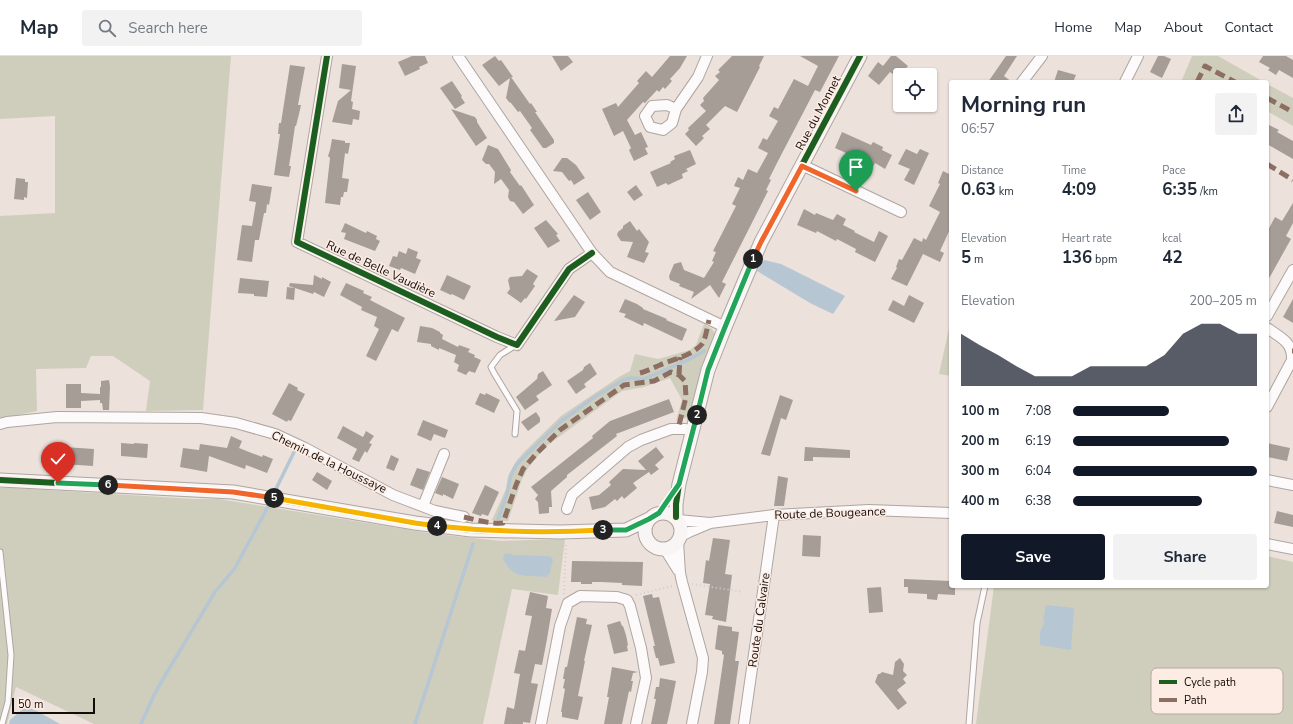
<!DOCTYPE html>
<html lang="en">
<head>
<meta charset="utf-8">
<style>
	body { margin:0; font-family:"Nunito Sans",sans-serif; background:#f2f2f3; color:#1f2937; height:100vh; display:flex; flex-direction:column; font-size:15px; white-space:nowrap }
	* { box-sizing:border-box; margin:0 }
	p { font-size:13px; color:#747a83 }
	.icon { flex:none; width:22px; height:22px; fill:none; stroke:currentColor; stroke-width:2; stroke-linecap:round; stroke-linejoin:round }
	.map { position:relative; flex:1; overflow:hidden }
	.panel { position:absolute; left:949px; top:24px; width:320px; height:508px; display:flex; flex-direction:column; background:#fff; border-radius:4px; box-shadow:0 1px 3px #0004 }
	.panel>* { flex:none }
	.controls { position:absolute; left:893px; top:12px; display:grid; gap:8px }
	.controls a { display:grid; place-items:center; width:44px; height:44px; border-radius:4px; background:#fff; box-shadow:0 1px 3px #0004; font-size:20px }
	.scale { position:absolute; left:12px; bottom:10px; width:83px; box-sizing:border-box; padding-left:4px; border:2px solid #120c08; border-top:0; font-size:11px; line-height:14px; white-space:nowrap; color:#120c08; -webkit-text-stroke:3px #fdece4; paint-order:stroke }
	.pin { position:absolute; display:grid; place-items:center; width:34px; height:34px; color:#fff; margin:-41px -17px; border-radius:50% 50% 50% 0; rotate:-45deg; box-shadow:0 0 4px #0007 }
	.pin .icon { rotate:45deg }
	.km { position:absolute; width:20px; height:20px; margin:-10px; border-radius:50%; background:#222; color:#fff; font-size:11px; line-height:20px; text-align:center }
	.round { display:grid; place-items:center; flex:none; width:42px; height:42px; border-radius:4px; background:#f2f2f3 }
	.summary { display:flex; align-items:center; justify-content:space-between; height:68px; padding:0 12px }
	h1 { font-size:22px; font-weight:700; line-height:30px }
	.stats { display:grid; grid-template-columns:repeat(3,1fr); gap:6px; height:68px; padding:4px 12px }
	.stats div { display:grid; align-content:center }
	.stats b { font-size:17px; font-weight:700 }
	.stats small { font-size:11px; font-weight:400 }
	.stats p { font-size:11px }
	.chart { height:112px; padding:8px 12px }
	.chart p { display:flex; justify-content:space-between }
	.chart svg { width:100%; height:72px; margin-top:4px; fill:#111827; opacity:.7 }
	.primary-button { display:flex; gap:8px; margin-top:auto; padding:8px 12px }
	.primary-button a { flex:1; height:46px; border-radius:4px; background:#111827; color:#fff; font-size:16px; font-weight:700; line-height:46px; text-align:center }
	.primary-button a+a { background:#f2f2f3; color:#1f2937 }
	ul { padding:0 12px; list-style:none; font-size:13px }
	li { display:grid; grid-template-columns:64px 48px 1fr; align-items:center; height:30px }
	li i { height:10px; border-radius:5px; background:#111827 }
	header { display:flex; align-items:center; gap:24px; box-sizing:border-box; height:56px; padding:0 20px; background:#fff; border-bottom:1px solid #e0e1e3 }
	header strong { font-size:19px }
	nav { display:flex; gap:22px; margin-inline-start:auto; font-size:14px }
	.search { width:280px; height:36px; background:#f2f2f3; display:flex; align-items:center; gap:10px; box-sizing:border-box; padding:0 14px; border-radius:4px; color:#747a83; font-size:15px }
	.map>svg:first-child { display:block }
</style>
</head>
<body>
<header>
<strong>Map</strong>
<div class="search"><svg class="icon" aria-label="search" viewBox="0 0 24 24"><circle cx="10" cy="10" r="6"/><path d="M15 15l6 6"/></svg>Search here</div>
<nav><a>Home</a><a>Map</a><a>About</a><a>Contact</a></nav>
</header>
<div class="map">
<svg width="1293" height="668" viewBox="0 0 1293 668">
	<rect width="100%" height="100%" fill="#ece1db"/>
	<!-- green -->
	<path fill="#cfcebc" d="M0 0H231L203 354 146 355 150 325 113 300H91L86 312 36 313 37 355 0 363V160L55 157V60L0 63Z
		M1192 0H1218L1264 26H1215L1211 24 1209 26H1181Z
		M1267 28 1293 42V70L1267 55Z
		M951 263V320L939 318Z
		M704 268 712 273 717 280 695 353 688 361 676 365 682 344 670 322 644 331 622 335 545 391 528 412 522 423 508 465 492 464 506 433 508 420 517 404 525 395 561 360 619 321 630 315 635 298 658 303 690 294 696 289Z
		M0 432H13L195 443H219L435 478 502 485 565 483 558 539 512 533 483 668H94L16 631 7 668H0Z
		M1267 500 1293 506V668H976L994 530H1267Z"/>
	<!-- water -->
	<path fill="#b6c6d3" d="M764 204 781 208 845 240 833 258 810 247 757 215Z
		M505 497 515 499 549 500 553 503 550 517 546 521C525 519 514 524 503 503Z
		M1046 549 1074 552 1071 594 1040 589V576L1045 565H1043Z
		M28 652 35 654 60 668H9L10 664 23 653Z"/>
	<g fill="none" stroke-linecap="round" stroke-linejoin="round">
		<!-- stream -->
		<path stroke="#b6c6d3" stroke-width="3.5" d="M273 439 294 396
			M498 463 507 438 511 419 516 409 560 366 593 342 623 324 631 322 644 323 688 304 704 295
			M141 668 155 637 166 618 215 536 235 512 271 445
			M415 668 473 488"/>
	</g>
	<!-- building -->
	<path fill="#a79d97" d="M412 0H425L428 7 419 11 420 13 405 20 398 6Z
		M495 0 499 5 501 4 513 21H511L530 48 531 47 537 56H535L554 84V87L546 92H543L530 74 532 72 520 55 518 56 511 47 509 46 506 42 510 22 499 30 482 9Z
		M552 0H568L573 6 561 15Z
		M670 0H687L680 12 670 23 672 25 665 33 663 31 659 36 657 34 645 47 643 46 627 64 635 79 641 76 648 91 645 92 648 98 634 105 629 94 631 92 623 75 614 80 602 53 616 47 618 51 639 27 637 25 646 15 652 21Z
		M732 0H764L759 10 760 11 737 56 725 50 706 69 710 73 702 80 704 82 696 90 685 78 689 74 688 72 706 55 700 49 704 45 703 42 719 24 715 20 720 16 718 14Z
		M800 0H839L820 36 815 34 778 105 769 123 771 124 766 134 768 135 722 226 726 228 719 242 710 229 691 243 694 236 679 230 680 228 670 224 669 220 674 208 681 206 684 214 704 222 714 206 712 205 716 196 713 195 736 150 732 148 740 132 734 130 738 121 743 124 748 113 757 117 768 97 758 92 763 82 767 84 778 65 769 60 774 51 778 53 794 23 808 30 818 10Z
		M891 0H896L908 10 899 20H896L890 16 879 29 868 20 878 6 883 10Z
		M1006 0H1017L1004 20 1012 26H988Z
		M1158 0H1164L1171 3 1162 22 1150 16Z
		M1263 0H1286L1293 4V22L1279 14 1276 19 1268 14 1270 12 1259 6Z
		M342 8 356 10 351 45 353 46 352 53 360 55 359 64 353 63 352 69 332 66 338 45 351 34 339 32Z
		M290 9 305 11 298 49H301L299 58 296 70H295L292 91 289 110H291L289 121 274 119 280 78H278L279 67H281Z
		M1058 14 1076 19 1073 26H1054Z
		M452 25 462 40 461 41 465 47 455 53 440 32Z
		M451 53 475 61 477 64V66L487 82 476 90Z
		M1267 68 1279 74 1277 76 1293 85V103L1267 88Z
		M842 76 871 89 873 86 883 91 882 94 892 99 885 113 875 107 871 114 861 109 862 106 845 98 846 97 835 92Z
		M332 83 345 85V87H350L348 98 345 97 342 122 349 123 347 136H344L343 141H341L340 149 325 147 330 102 328 100 330 94Z
		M488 89 498 93 511 114 510 116 520 130 521 129 534 149 523 158 514 146 510 145 508 141 509 134 501 123 494 128 495 116 489 108H486L482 104Z
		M906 93 917 98 920 93 929 97 914 129 904 124 910 113 898 108Z
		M690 94 696 108 686 113 688 115 682 118 683 122 668 129 666 127 657 131 650 116 671 107 670 106 675 103 674 100Z
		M562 102H567L576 109 585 122 574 129 571 124 569 125 562 116 553 115Z
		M943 115 951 119V171L940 195 944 197 940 206 923 198 907 230 891 223 897 212 896 211 899 203 902 204 914 182 922 186 923 182 926 184 940 156 929 150 940 128 938 127Z
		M16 122 25 123V126H28L27 142 24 141V144L14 143Z
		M252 128 272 131 269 149 267 148 266 157H264L259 184H255L252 206 237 204 242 169 252 170 256 146 249 145Z
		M636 129 643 139 634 145 627 136Z
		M588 136 601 156 590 164 576 144Z
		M1293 147V167L1286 180 1291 183 1267 226V176L1275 161 1282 165Z
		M804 153 815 159 816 157 833 164 837 158 846 163 843 169 855 175 854 176 874 186 879 175 888 180 875 206 855 196 856 193 837 183 836 185 817 175 816 177 797 169Z
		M546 164 558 178 556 179 560 185 548 192 534 172Z
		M630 165 637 175 639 173 649 186 645 196 649 197 644 207 627 201 633 186 621 185 617 179 618 176 623 172V170Z
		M345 167 366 177 367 175 377 180 376 183 380 185 375 195 344 183 346 177 341 176Z
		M408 192 418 196 416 202 421 204 415 218 401 212 400 214 389 210 393 200 397 201 399 195 406 198Z
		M527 213 538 220 533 228 535 230 526 243 525 242 521 247 507 237 510 233 508 224 510 221 522 220Z
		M314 219 322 223V221L331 226 324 241 314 236 313 238 295 232 294 244 286 243 287 231 295 232 289 230 290 227 313 229Z
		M447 219 471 230 464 244 452 238 451 239 440 234Z
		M240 222 269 225 267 241 254 240V238L238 237Z
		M346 227 364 235 363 237 372 241 370 244 405 262 398 276 392 273 376 305 366 300 379 273 374 270 377 261 361 254 362 251 340 239Z
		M574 239 585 246 575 261 554 265Z
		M909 239 924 247 914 267 888 254 893 244 904 250Z
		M625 243 637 248 643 252V253L667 263 666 264 687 273 682 285 644 267 643 270 624 261 626 258 619 256Z
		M1293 243V267L1283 261Z
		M420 270 432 272 440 276V277L443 279 442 283 458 291 459 289 470 293 468 296 475 299 474 301 481 304 475 317 469 315 466 319 457 315 459 309 454 306 456 299 439 292V294L431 290V288L417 286Z
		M590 307 597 318 584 328 586 331 576 338 567 325 583 314 584 311Z
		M543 315 552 329 536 340 539 344 525 354 516 341 537 323 538 318Z
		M109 324 110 330 109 354H103L102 347H100V344L81 345V352H66V328H81V337L100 338V331H101V325Z
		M289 327 298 332 297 334 305 338 291 365 288 364 287 366 272 358Z
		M480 337 485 339 486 337 500 344 494 357 475 348Z
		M780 339 793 344 786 364 781 362 770 400 761 398Z
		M669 343 674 356 616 378 617 380 567 419V421L551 435 552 451H549V457L539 458 538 446 535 443 538 439 531 431 593 382 592 380 610 365Z
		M536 356 540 362V366L528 375 521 366Z
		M423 364 448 374 445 382 434 378 431 385 417 379Z
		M343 370 363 381 366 375 374 380 369 387 372 388 367 397 365 395 359 406 352 403 358 391 357 393 337 382Z
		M231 380 242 385 239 392 262 401 263 399 273 403 267 417 246 409 245 413 209 400 207 416 180 411 183 392 199 394 200 388 227 392Z
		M121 387 134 388V387L148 388 147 402 121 400Z
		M1267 387 1290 392 1287 405 1267 401Z
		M64 391 94 393 93 410 63 408Z
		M656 391 664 401 655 409 659 413 651 419 649 416 633 427 637 432 624 443 622 440 617 445 615 443 605 451 592 454 589 441 599 439 611 429 609 426 623 413 646 414 638 405Z
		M805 391 850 394V402L813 401V405H804Z
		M391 399 399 403 394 415 386 412Z
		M417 412 430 416 423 434 410 429Z
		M317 416 332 425 327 434 312 424Z
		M778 420 788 422 784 450H774Z
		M442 421 459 428 453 443 443 438V440L435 437Z
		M485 429 499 436 488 460 482 458 481 460 472 457Z
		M1277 455 1293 459V471L1274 467Z
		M803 479 821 480 820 501 802 500Z
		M713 482 730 484 725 518 732 519 726 566 712 563 713 560 705 559 710 528 703 527 706 504 709 505Z
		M572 505 643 506 642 530 622 529V527L601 526H592V528H581V526H571Z
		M904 523 951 525V530H955V539L938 538 937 544 927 543V538L908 537V531H904Z
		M881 531 883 556 869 557 867 532Z
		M530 536 548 540 546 552 552 553 547 583 542 609 535 608 531 627 538 628 530 667 523 666V668H504L507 651 514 653 520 618 514 617 519 594 525 595 532 560 525 559Z
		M652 538 653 542 659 541 675 607 660 610 658 602H656L653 590H655L643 540Z
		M577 561 587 563 586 568 592 569 584 605H583H585L578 640 583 641 578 664 562 661V656H561L565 633 563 632 565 623H563L565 611H567Z
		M620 565 622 570H623L626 579 628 589 627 590 628 595 614 598 607 569Z
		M718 569 732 571V575L739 576 735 605H739L730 668H714L724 599 722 598V595L715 593Z
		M900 602 904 608 903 615 907 619 903 623 906 627 897 634 907 647 898 654 875 626 878 618H880L882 616 893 619 895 606Z
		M612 611 638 616 633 617 631 625H633L631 636 629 635 622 668H604L609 641H607Z
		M660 622 676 625 670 655 667 668H651L656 643H654L656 631H659Z"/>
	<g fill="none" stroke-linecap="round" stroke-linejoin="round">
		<!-- lane casing -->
		<g stroke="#aea6a1" stroke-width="7">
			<path id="lane" d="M515 378 517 355 494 317 491 311 500 299 516 289
				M0 496 11 599 8 646 2 668
				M969 668 977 567 985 530"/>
		</g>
		<!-- street casing -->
		<g stroke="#aea6a1" stroke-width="12">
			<path id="street" d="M327 0 297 186 497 281 517 289 569 213 592 197
				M458 0 592 197 610 216 725 271
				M1022 26 1042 0
				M1125 26 1138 0
				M676 53 667 49 652 50 645 60 650 71 663 74 672 67 676 53 698 21 707 0
				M802 109 901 156
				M1267 260 1293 214
				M1267 272C1280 281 1293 286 1292 304L1267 351
				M0 368 7 366 57 361 201 362 236 367 275 378 305 392 393 439 435 455 464 461
				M1267 424 1293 429
				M423 450 444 398
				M567 453 572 439 628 391 641 384 671 373H686L692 376
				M678 464 710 467 774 459 869 454 951 457
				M681 480 689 476 708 468
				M678 486 680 517 682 526 703 602 702 616 692 668
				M1267 488 1293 493
				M665 493 678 514
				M541 668 560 570 568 547 580 540 617 541 627 544 630 550 641 592 646 622 636 668
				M744 668 774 459"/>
		</g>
		<!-- secondary casing -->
		<g stroke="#aea6a1" stroke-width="15">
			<path id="secondary" d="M0 424 233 436 415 467 471 474 560 476 626 474 649 463
				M645 475a18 18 0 1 1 36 0a18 18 0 1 1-36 0Z
				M676 461V448L679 428 708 314 725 271 761 186 860 0"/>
		</g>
		<!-- path -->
		<path stroke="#d1cecd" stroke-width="2" stroke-dasharray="1 3" stroke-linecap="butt" d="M511 486V489L528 488
			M692 528 743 536
			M564 538 566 487
			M636 539 672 530"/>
		<!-- lane -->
		<use href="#lane" stroke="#fcfafa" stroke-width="5"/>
		<!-- street -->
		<use href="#street" stroke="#fcfafa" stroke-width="10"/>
		<!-- secondary -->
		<use href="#secondary" stroke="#f9f5f4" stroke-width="13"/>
		<!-- quiet -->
		<path stroke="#8d6e63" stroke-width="5" stroke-dasharray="10 5" stroke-linecap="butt" d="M1197 26 1205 10 1235 26
			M1267 42 1293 56
			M1267 108 1293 124
			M1292 295H1293
			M640 317C647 315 653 312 660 309 673 303 692 300 702 288 706 282 707 272 709 264
			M679 319 680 301
			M464 461C476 464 490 468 503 467L516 429 523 413 537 397 560 374 624 329 654 325 671 316 679 319 685 325 686 341 678 373"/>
		<!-- cycleway casing -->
		<g stroke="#fdece4" stroke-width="8">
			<path id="cycleway" d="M327 0 297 186 497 281 517 289 569 213 592 197
				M0 424 233 436 415 467 471 474 560 476 626 474 649 463
				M676 461V448L679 428 708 314 725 271 761 186 860 0"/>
		</g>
		<!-- cycleway -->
		<use href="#cycleway" stroke="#1b5e20" stroke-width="6"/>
	</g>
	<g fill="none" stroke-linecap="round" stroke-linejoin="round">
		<!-- split-1 casing -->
		<g stroke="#fff" stroke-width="8">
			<path id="split-1" d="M753 203 761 186 802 110 856 135"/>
		</g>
		<!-- split-2 casing -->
		<g stroke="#fff" stroke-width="8">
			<path id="split-2" d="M697 359 708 314 725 271 753 203"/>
		</g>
		<!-- split-3 casing -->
		<g stroke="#fff" stroke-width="8">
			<path id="split-3" d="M603 474H626L649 463 659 457 679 428 697 359"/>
		</g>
		<!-- split-4 casing -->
		<g stroke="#fff" stroke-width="8">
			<path id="split-4" d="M437 470C492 476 548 477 603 474"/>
		</g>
		<!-- split-5 casing -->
		<g stroke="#fff" stroke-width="8">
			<path id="split-5" d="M274 442 415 467 437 470"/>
		</g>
		<!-- split-6 casing -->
		<g stroke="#fff" stroke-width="8">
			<path id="split-6" d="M108 429 233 436 274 442"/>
		</g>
		<!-- split-7 casing -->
		<g stroke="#fff" stroke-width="8">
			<path id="split-7" d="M58 427 108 429"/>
		</g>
		<!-- split-1 -->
		<use href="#split-1" stroke="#f0652b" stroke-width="5"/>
		<!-- split-2 -->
		<use href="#split-2" stroke="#22a559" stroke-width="5"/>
		<!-- split-3 -->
		<use href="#split-3" stroke="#22a559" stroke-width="5"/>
		<!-- split-4 -->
		<use href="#split-4" stroke="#f5b400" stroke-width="5"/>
		<!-- split-5 -->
		<use href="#split-5" stroke="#f5b400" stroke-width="5"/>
		<!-- split-6 -->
		<use href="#split-6" stroke="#f0652b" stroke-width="5"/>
		<!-- split-7 -->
		<use href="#split-7" stroke="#22a559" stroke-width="5"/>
	</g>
	<g text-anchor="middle" stroke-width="3" stroke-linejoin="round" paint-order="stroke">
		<!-- street labels -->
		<g font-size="12" fill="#120c08" stroke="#fdece4">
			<text transform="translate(818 57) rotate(-62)" y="4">Rue du Monnet</text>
			<text transform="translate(381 213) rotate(25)" y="4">Rue de Belle Vaudière</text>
			<text transform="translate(329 406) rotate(26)" y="4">Chemin de la Houssaye</text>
			<text transform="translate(830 457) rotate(-2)" y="4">Route de Bougeance</text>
			<text transform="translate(759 564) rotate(-82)" y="4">Route du Calvaire</text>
		</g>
	</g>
	<!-- legend -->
	<rect x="1151" y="612" width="132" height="46" rx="6" fill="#fdece4" stroke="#b6a9a2" stroke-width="1"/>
	<rect x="1159" y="624" width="18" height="4" fill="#1b5e20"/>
	<rect x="1159" y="642" width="18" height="4" fill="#8d6e63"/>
	<g font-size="11" fill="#120c08">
		<text x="1184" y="630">Cycle path</text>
		<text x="1184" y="648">Path</text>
	</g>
</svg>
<div class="controls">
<a><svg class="icon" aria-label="locate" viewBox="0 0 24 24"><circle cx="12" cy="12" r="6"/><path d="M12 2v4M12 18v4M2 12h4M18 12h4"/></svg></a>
</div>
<div class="scale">50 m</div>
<div class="pin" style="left:856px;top:135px;background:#1e9e55"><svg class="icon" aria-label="arrive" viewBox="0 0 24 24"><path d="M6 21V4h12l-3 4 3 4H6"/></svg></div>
<div class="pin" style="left:58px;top:427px;background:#d93025"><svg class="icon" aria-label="check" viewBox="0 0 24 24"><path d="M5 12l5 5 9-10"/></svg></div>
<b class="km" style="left:753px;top:203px">1</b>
<b class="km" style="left:697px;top:359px">2</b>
<b class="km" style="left:603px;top:474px">3</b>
<b class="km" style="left:437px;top:470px">4</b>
<b class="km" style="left:274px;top:442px">5</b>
<b class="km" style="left:108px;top:429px">6</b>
<section class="panel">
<div class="summary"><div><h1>Morning run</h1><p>06:57</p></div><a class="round"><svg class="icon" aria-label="share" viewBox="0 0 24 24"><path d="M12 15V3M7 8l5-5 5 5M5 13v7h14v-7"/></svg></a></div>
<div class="stats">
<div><p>Distance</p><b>0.63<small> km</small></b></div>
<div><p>Time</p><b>4:09</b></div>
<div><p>Pace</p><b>6:35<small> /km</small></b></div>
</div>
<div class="stats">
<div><p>Elevation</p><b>5<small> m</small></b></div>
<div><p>Heart rate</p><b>136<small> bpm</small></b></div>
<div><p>kcal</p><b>42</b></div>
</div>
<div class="chart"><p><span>Elevation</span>200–205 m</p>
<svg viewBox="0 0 160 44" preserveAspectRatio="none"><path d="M0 44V12L10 19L20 25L30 32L40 38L50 38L60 38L70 32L80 32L90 32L100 32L110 25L120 12L130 6L140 6L150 12L160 12V44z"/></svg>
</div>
<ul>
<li><b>100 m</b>7:08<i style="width:52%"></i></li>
<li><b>200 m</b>6:19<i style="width:85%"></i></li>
<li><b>300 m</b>6:04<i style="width:100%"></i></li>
<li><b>400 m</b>6:38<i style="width:70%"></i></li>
</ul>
<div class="primary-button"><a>Save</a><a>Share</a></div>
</section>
</div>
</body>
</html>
